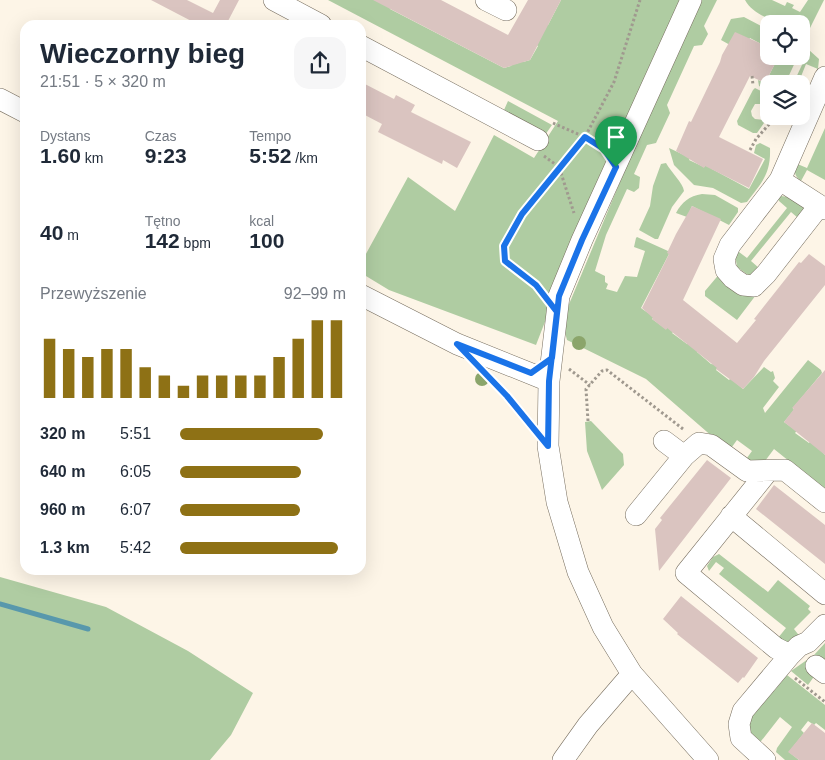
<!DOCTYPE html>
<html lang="pl">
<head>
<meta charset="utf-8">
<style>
	body { margin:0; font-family:Arial,sans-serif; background:#f6f6f7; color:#1f2937; height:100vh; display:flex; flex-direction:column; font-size:19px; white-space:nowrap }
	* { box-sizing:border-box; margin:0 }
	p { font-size:16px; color:#747a83 }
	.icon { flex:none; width:28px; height:28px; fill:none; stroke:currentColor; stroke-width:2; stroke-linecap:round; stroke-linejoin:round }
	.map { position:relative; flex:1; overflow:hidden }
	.drawer { position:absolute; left:20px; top:20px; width:346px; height:555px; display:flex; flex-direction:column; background:#fff; border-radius:15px; box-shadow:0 5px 20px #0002 }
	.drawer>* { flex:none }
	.tools { position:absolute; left:760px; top:15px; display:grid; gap:10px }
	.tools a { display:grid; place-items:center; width:50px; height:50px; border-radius:10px; background:#fff; box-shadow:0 5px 20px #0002; font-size:25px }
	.pin { position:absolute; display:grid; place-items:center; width:42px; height:42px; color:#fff; margin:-51px -21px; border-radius:50% 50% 50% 0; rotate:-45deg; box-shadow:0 0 5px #0007 }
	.pin .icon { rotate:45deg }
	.round { display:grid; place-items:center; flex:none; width:52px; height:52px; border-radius:15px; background:#f6f6f7 }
	.summary { display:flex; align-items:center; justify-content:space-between; height:85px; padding:0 20px }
	h1 { font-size:28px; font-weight:600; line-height:38px }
	.metrics { display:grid; grid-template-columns:repeat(3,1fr); gap:8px; height:85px; padding:5px 20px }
	.metrics div { display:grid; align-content:center }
	.metrics b { font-size:21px; font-weight:600 }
	.metrics small { font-size:14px; font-weight:400 }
	.metrics p { font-size:14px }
	.chart { height:140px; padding:10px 20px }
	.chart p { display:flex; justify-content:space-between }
	.chart svg { width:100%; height:90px; margin-top:5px; stroke:#8e7115; stroke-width:6 }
	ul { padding:0 20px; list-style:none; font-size:16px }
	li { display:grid; grid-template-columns:80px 60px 1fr; align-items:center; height:38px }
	li i { height:12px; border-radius:6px; background:#8e7115 }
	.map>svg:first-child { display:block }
</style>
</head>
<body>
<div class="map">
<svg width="825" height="760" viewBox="0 0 825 760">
	<rect width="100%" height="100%" fill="#fdf5e7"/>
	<!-- green -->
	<path fill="#afcca2" d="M328 0H388L390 9 504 68 511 66 513 62 517 64 519 60 523 62 530 60 538 46 535 44 546 24 548 25 561 0H686L558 288 536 345 389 290 361 273V263L408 177 455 211 494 135 534 158 558 121Z
		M696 0H717L704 26 708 34 702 45 694 46 667 105 670 113 656 143 647 145 634 174 640 177 639 188 634 192 627 189 606 235 595 271 605 276V282L608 284 606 289 617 292 625 276 637 277 645 251 634 247 636 238 637 237 668 251 669 254 641 308 648 313 656 315 652 319 666 329 669 325 675 330 672 333 687 344 690 342 699 349 697 352 711 364 719 365 716 370 729 380 733 376 736 383 743 389 764 367 771 372 773 371 775 378 773 381 779 387 763 408 765 413 808 360 821 370 822 373 793 408 794 410 784 422 791 427 799 428 795 433 809 443 812 439 825 455V490L774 449 765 461 744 462 752 451 737 440 729 451 646 379 567 340 562 321Z
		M745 0H772L785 6 787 2 794 5 792 8 800 12 808 0H824L807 34 801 32V24C782 24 755 18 745 0Z
		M744 17 769 30V53L763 51 765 46 750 38 747 43 730 45 721 40 731 19Z
		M809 50 819 59 818 69 806 64 798 84H793Z
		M779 56H798L785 84H769V91L759 86 758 80 765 83Z
		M755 88 769 95V116L760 104H755L751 111 752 116 755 119 764 120V123L757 133H753L738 125 737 121 753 90Z
		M508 101 552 125 545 135 504 110Z
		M825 128V180L807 170 801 181C794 176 794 170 795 163L807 168Z
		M760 143 770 148C771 174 762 182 747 202L741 203 713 188 694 185 674 165 669 148 684 155H692L689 160 704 167 707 163 712 169 749 189 765 159 754 153 756 145Z
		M666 163C671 172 683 183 684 191L672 207 658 239H655L639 230 650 206 653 186 661 164Z
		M702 194 715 195 738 208V212L729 225 692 206 687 217 676 213C682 202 689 196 702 194Z
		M781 196 795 198 805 209 798 218 791 212 751 261 759 268 755 274 748 275 737 267 735 254 739 252 747 258 787 208 779 201 778 198Z
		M721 272 759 291 737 320 705 296V291Z
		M591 421 623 454 624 465 602 490 587 451 585 422Z
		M719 554 768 592 778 580 810 606 808 609 811 612 794 629 801 638 789 645 778 638 786 628 719 574 724 568 716 562 709 571 707 566 713 557Z
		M0 577 106 607 188 651 253 693 231 735 210 760H0Z
		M825 643V661L808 685 791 671 814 655Z
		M787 675 825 705V730L816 723 814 725 808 721 801 730 804 733 789 752 799 760H785L776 752 777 748 792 727 780 717 758 745 751 740 747 717 769 688 774 691Z"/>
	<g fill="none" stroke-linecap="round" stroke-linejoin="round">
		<!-- stream -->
		<path stroke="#5898ac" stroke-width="5" d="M0 604 88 629"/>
	</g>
	<!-- building -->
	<path fill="#dac4c0" d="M151 0H187L213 13 220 0H239L228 21 235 25H199Z
		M373 0H441L508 35 528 0H561L530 60 504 68Z
		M735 32 766 46 760 56H779L765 83 750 76 719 137 763 159 749 188 705 166 704 168 676 151 689 121 691 122 720 62 722 55Z
		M361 82 394 99 396 95 415 105 411 112 471 142 457 168 443 160 442 164 378 132 382 124 361 113Z
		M692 206 721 219 683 300 737 343 756 320 754 319 799 262 801 263 809 254 825 266V285L764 361 754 377 743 389 716 369 717 368 667 328 666 330 652 319 653 318 642 308 669 254 667 253 676 234Z
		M825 370V455L784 422 794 409 792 408Z
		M707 460 731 478 659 571 655 529 662 520 660 518Z
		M774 485 825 525V564L756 509Z
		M681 596 758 658 744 678 743 677 738 683 677 634 678 633 663 619Z
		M812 723 825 733V760H799L788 752Z"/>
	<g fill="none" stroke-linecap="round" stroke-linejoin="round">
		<!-- minor casing -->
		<g stroke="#766d5e" stroke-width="22">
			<path id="minor" d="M274 0 321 25
				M486 0 506 10
				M691 0 582 240 559 296 549 381 548 446 557 502 578 572 603 627 632 674 708 760
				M361 46 538 140
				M0 99 25 112
				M780 180 825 209
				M819 206 766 274 754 286 743 285 733 278 726 270 724 259 730 245 780 180 825 77
				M361 295 457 344 549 381
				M664 441 684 456 699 443 711 445 747 471 785 470 825 502
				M768 471 686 573 776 648 790 655 799 646 808 642 825 625
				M636 515 684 456
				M731 516 825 594
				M816 666 825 673
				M563 760 588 725 632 674
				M765 760 741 738 739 724 743 711 790 655"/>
		</g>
		<!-- path -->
		<path stroke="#a0998f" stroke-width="3" stroke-dasharray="2.5 2.5" stroke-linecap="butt" d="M752 76 753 85
			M553 123 585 137 603 148
			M750 150 756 139 772 121
			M544 156 559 167 574 213
			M541 292 536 285 505 261 504 246 522 214 585 137 614 82 640 0
			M569 369 590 385
			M490 378 529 422
			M588 421 586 389 602 371 607 370 683 429
			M795 678 825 702"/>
		<!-- minor -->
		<use href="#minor" stroke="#fff" stroke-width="21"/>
	</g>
	<!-- trees -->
	<g fill="#8ba56b">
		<circle cx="579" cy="343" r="7"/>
		<circle cx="482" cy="379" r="7"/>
	</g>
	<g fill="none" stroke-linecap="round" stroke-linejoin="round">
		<!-- route casing -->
		<g stroke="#fff" stroke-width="10">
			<path id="route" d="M616 167 604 149 585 137 522 214 504 246 505 261 536 285 557 312 549 381 548 446 507 396 457 344 531 373 552 358 559 296 582 240 616 167"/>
		</g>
		<!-- route -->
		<use href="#route" stroke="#1a73e8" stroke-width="6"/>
	</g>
</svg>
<div class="tools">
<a><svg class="icon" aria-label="locate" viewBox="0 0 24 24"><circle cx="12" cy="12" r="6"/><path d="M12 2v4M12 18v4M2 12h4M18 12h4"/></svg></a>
<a><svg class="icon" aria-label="layers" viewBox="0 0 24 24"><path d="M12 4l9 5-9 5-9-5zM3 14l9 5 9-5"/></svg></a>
</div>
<div class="pin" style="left:616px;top:167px;background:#1e9e55"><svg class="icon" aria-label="arrive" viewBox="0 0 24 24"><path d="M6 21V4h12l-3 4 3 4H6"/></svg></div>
<section class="drawer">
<div class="summary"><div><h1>Wieczorny bieg</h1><p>21:51 · 5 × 320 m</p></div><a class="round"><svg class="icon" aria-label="share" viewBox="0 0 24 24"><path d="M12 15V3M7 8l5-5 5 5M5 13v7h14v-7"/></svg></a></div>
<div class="metrics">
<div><p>Dystans</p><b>1.60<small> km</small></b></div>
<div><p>Czas</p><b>9:23</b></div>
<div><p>Tempo</p><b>5:52<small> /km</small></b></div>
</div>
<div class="metrics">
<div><b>40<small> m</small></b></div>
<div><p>Tętno</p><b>142<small> bpm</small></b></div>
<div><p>kcal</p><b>100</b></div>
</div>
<div class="chart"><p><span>Przewyższenie</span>92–99 m</p>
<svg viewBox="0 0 160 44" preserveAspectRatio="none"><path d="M5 44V15M15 44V20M25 44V24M35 44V20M45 44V20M55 44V29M65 44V33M75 44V38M85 44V33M95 44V33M105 44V33M115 44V33M125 44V24M135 44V15M145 44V6M155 44V6"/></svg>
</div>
<ul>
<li><b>320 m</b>5:51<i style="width:86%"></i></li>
<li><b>640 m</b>6:05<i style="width:73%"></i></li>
<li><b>960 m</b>6:07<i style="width:72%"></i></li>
<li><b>1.3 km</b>5:42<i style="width:95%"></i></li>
</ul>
</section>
</div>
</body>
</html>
